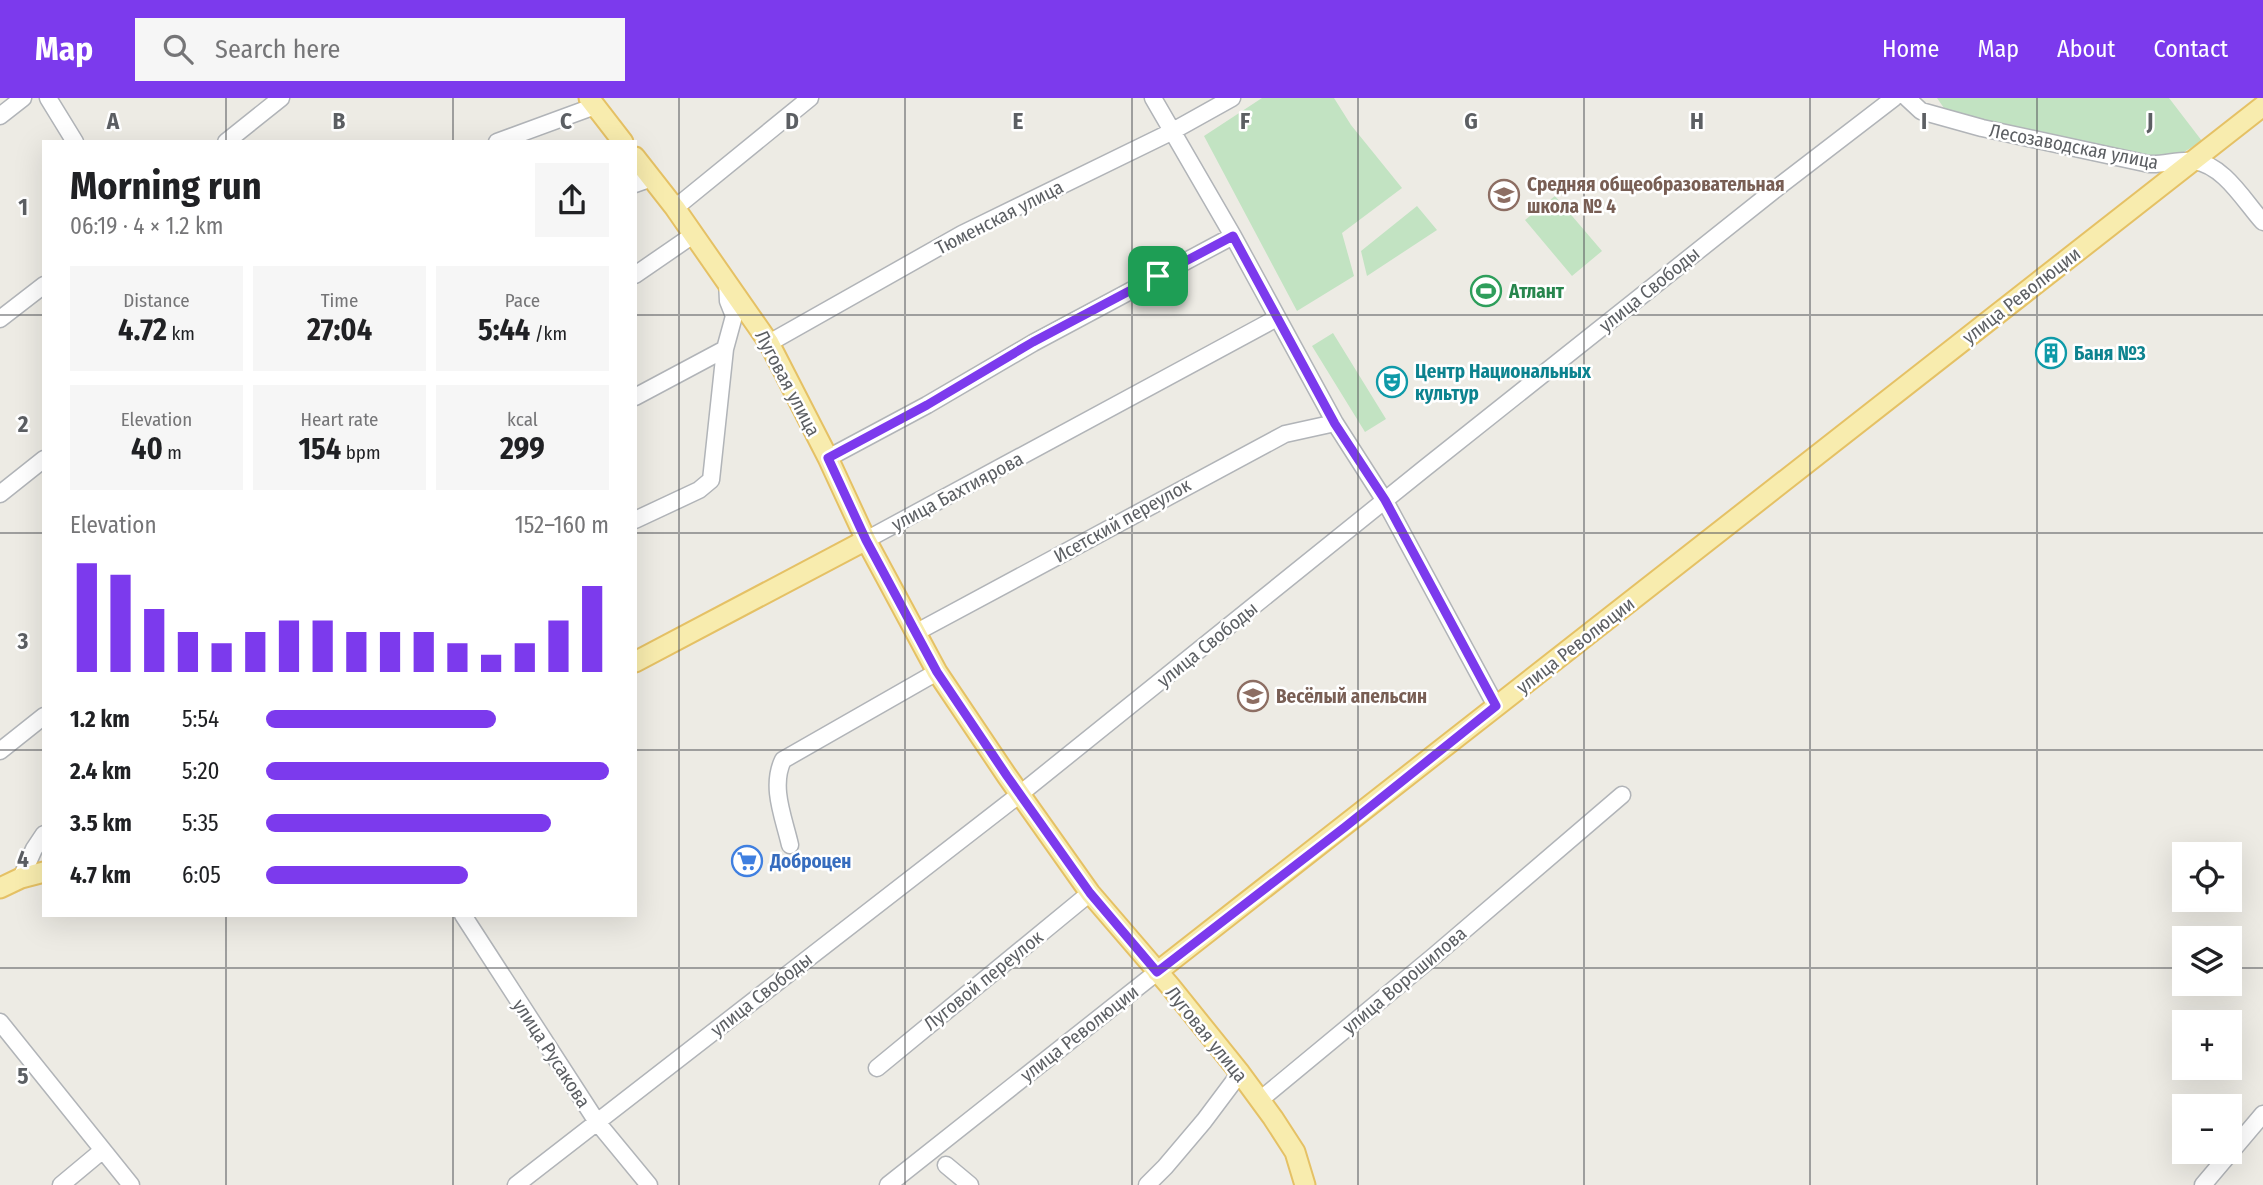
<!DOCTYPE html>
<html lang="en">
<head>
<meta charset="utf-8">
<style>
	body { margin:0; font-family:"Fira Sans Condensed",sans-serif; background:#f6f6f6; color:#202124; height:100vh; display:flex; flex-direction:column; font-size:26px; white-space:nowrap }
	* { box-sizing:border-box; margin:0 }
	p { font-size:23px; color:#757577 }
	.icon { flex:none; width:38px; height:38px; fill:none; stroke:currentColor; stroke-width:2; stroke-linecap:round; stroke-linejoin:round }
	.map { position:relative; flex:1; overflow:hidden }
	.panel { position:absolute; left:42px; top:42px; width:595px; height:777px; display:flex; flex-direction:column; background:#fff; border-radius:0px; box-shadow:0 7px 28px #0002 }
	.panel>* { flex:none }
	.buttons { position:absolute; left:2172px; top:744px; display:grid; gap:14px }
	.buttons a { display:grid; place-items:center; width:70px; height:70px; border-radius:0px; background:#fff; box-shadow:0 7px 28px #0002; font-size:35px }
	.pin { position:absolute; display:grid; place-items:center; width:60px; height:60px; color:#fff; margin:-30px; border-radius:14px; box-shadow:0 4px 10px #0006 }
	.round { display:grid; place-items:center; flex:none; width:74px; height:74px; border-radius:0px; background:#f6f6f6 }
	.summary { display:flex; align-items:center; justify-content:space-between; height:119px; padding:0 28px }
	h1 { font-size:38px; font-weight:700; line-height:52px }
	.figures { display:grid; grid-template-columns:repeat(3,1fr); gap:10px; height:119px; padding:7px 28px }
	.figures div { display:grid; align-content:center; border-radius:0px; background:#f6f6f6; text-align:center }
	.figures b { font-size:30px; font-weight:700 }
	.figures small { font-size:19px; font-weight:400 }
	.figures p { font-size:19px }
	.chart { height:196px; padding:14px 28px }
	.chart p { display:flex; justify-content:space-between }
	.chart svg { width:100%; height:126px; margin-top:7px; stroke:#7c3aed; stroke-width:6 }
	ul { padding:0 28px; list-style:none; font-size:23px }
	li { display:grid; grid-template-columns:112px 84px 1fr; align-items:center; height:52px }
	li i { height:18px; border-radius:9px; background:#7c3aed }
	header { display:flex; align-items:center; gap:42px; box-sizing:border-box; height:98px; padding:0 35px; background:#7c3aed; color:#fff }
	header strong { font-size:33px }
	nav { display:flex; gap:38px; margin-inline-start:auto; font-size:24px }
	.search { width:490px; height:63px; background:#f6f6f6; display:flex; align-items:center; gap:18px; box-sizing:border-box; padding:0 24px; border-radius:0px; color:#757577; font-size:26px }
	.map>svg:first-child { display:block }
</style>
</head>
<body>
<header>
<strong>Map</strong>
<div class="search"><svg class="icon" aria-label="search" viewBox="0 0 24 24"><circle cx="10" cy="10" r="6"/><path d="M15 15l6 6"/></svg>Search here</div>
<nav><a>Home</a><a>Map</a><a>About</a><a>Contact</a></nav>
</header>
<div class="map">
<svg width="2263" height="1087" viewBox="0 0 2263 1087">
	<rect width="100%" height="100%" fill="#edebe4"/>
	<!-- green -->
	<path fill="#c2e3c2" d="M1262 0H1334L1351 27 1402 90 1342 135 1354 178 1297 213 1204 38Z
		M1937 0H2169L2202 43 2179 57 2156 58 1980 24 1946 13Z
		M1555 98 1602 153 1572 178 1525 122Z
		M1417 108 1437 132 1367 178 1361 153Z
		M1333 235 1386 321 1365 334 1312 248Z"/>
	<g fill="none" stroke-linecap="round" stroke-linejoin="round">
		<!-- minor casing -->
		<g stroke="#b1b4b8" stroke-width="19">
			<path id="minor" d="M48 0 75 44
				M1153 0 1233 138 1335 325 1385 403 1496 608
				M1907 0 1921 13 1982 30 2149 66C2164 67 2179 61 2194 63 2224 67 2244 103 2263 124
				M0 18 23 0
				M226 44 281 0
				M497 44 595 8
				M635 86 652 80
				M675 110 810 0
				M635 177 693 137
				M0 221 44 187
				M769 245 962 136 1171 34 1232 0
				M635 299 725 251 734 218 728 203 727 183
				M828 360 927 307 1033 245 1233 138
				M0 396 44 361
				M635 422 699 392 711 382 725 251
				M866 442 1277 220
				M915 535 1285 336 1335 325
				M0 653 44 618
				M790 747C784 720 770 689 783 662L937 574
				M21 780 34 751 44 736
				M463 817 597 1024 649 1087
				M0 924 131 1087
				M877 970 1090 795
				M1260 1002 1434 858 1622 697
				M946 1067 970 1087
				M61 1087 103 1052
				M516 1087 1020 696 1425 370 1782 86 1894 0
				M888 1087 1157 874
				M1147 1087 1165 1069 1204 1023 1240 975
				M2203 1087 2263 1016"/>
		</g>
		<!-- major casing -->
		<g stroke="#e5c165" stroke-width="23">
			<path id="major" d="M589 0 623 44
				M635 59 675 110 769 245 828 360 866 442 937 574 1007 678 1090 795 1170 888 1240 975 1273 1020 1295 1054 1305 1087
				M635 564 866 442
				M0 790 21 780 44 774
				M1157 874 2263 8"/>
		</g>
		<!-- minor -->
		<use href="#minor" stroke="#fff" stroke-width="16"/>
		<!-- major -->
		<use href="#major" stroke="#f8ecae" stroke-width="19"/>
	</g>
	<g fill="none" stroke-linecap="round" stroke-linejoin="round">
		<!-- route casing -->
		<g stroke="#fff" stroke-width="14">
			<path id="route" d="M1233 138 1335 326 1385 402 1496 608 1345 729 1157 874 1090 795 1007 678 937 574 866 442 828 360 927 307 1033 244Z"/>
		</g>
		<!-- route -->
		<use href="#route" stroke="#7c3aed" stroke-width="9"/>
	</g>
	<!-- grid -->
	<path fill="none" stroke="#5c5f63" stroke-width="2" stroke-opacity="0.55" d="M226 0V44M453 0V44M679 0V1087M905 0V1087M1132 0V1087M1358 0V1087M1584 0V1087M1810 0V1087M2037 0V1087M0 217H44M635 217H2263M0 435H44M635 435H2263M0 652H44M635 652H2263M226 817V1087M453 817V1087M0 870H2184M2230 870H2263"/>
	<!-- icons -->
	<defs>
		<g id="school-ring" transform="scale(1.575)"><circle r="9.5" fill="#fff" stroke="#8d6e63" stroke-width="1.5"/><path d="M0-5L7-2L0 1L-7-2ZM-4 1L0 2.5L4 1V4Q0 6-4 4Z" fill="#8d6e63"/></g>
		<g id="stadium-ring" transform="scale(1.575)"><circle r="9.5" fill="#fff" stroke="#2e9e5b" stroke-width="1.5"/><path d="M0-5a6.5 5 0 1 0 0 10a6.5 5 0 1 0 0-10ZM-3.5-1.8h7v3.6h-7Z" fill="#2e9e5b"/></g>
		<g id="building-ring" transform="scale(1.575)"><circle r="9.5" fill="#fff" stroke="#0f9aa8" stroke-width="1.5"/><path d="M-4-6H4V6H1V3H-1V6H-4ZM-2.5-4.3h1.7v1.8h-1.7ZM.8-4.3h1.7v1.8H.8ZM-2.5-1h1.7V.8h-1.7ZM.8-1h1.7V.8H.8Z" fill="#0f9aa8"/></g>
		<g id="theatre-ring" transform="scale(1.575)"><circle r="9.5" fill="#fff" stroke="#0f9aa8" stroke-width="1.5"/><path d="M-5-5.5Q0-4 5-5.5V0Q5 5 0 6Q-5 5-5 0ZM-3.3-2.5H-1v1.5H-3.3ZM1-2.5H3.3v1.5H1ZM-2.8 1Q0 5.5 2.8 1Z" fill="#0f9aa8"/></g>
		<g id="supermarket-ring" transform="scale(1.575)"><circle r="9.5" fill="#fff" stroke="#3f7fe0" stroke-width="1.5"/><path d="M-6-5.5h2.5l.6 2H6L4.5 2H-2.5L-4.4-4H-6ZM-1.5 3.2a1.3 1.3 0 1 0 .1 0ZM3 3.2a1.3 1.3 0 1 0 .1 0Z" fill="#3f7fe0"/></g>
	</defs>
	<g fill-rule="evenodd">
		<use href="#school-ring" x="1504" y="97"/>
		<use href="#stadium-ring" x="1486" y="193"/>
		<use href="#building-ring" x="2051" y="255"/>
		<use href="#theatre-ring" x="1392" y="284"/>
		<use href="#school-ring" x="1253" y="598"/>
		<use href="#supermarket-ring" x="747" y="763"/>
	</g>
	<g text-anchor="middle" stroke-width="5" stroke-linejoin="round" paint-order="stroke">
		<!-- street labels -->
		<g font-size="19" fill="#5c5f63" stroke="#fff">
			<text transform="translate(2074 48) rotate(11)" y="7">Лесозаводская улица</text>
			<text transform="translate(999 119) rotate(-27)" y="7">Тюменская улица</text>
			<text transform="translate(1649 191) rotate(-39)" y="7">улица Свободы</text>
			<text transform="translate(2021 197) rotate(-38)" y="7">улица Революции</text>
			<text transform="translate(788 285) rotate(62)" y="7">Луговая улица</text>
			<text transform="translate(957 393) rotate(-28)" y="7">улица Бахтиярова</text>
			<text transform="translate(1122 422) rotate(-29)" y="7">Исетский переулок</text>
			<text transform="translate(1207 546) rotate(-39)" y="7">улица Свободы</text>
			<text transform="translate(1575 547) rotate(-38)" y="7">улица Революции</text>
			<text transform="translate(983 882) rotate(-39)" y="7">Луговой переулок</text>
			<text transform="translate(1404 882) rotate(-40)" y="7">улица Ворошилова</text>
			<text transform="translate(761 896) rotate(-38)" y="7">улица Свободы</text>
			<text transform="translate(1079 935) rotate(-38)" y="7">улица Революции</text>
			<text transform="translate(1207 936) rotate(51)" y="7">Луговая улица</text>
			<text transform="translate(552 955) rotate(57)" y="7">улица Русакова</text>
		</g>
		<!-- education labels -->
		<g font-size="19" font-weight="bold" fill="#785e54" stroke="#fff" text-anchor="start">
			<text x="1527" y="93">Средняя общеобразовательная<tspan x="1527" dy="22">школа № 4</tspan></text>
			<text x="1276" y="605">Весёлый апельсин</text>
		</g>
		<!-- leisure labels -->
		<g font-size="19" font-weight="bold" fill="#27864d" stroke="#fff" text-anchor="start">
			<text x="1509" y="200">Атлант</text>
		</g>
		<!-- culture labels -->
		<g font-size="19" font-weight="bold" fill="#0d838f" stroke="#fff" text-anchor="start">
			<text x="2074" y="262">Баня №3</text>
			<text x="1415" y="280">Центр Национальных<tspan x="1415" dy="22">культур</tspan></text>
		</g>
		<!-- shop labels -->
		<g font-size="19" font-weight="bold" fill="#366cbe" stroke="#fff" text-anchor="start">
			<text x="770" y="770">Доброцен</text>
		</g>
	</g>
	<g font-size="23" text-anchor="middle" font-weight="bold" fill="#5c5f63" stroke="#fff" stroke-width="5" stroke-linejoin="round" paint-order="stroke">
		<text x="113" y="31">A</text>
		<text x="339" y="31">B</text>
		<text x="566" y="31">C</text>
		<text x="792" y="31">D</text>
		<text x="1018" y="31">E</text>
		<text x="1245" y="31">F</text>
		<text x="1471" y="31">G</text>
		<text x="1697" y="31">H</text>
		<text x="1924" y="31">I</text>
		<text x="2150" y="31">J</text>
		<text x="23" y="117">1</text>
		<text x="23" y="334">2</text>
		<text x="23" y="551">3</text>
		<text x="23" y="769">4</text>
		<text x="23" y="986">5</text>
	</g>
</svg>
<div class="buttons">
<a><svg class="icon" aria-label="locate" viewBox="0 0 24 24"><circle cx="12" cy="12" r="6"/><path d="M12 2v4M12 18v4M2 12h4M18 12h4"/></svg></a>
<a><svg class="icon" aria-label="layers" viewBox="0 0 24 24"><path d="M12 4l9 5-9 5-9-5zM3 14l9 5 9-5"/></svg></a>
<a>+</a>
<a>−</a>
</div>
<div class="pin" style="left:1158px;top:178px;background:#1e9e55"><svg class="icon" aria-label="arrive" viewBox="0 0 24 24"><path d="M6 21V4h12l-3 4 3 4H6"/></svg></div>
<section class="panel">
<div class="summary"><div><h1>Morning run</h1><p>06:19 · 4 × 1.2 km</p></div><a class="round"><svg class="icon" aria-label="share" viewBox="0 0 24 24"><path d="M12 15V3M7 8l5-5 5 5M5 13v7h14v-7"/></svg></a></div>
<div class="figures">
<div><p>Distance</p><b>4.72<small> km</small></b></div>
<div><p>Time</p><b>27:04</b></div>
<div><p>Pace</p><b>5:44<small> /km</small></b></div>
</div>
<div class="figures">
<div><p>Elevation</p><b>40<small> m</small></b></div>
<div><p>Heart rate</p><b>154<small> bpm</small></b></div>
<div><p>kcal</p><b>299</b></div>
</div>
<div class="chart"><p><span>Elevation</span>152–160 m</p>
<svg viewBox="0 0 160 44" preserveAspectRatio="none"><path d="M5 44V6M15 44V10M25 44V22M35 44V30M45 44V34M55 44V30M65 44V26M75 44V26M85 44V30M95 44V30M105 44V30M115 44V34M125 44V38M135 44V34M145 44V26M155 44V14"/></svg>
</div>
<ul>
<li><b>1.2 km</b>5:54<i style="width:67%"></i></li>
<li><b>2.4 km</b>5:20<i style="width:100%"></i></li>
<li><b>3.5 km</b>5:35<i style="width:83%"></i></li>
<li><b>4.7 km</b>6:05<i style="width:59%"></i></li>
</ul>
</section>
</div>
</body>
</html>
